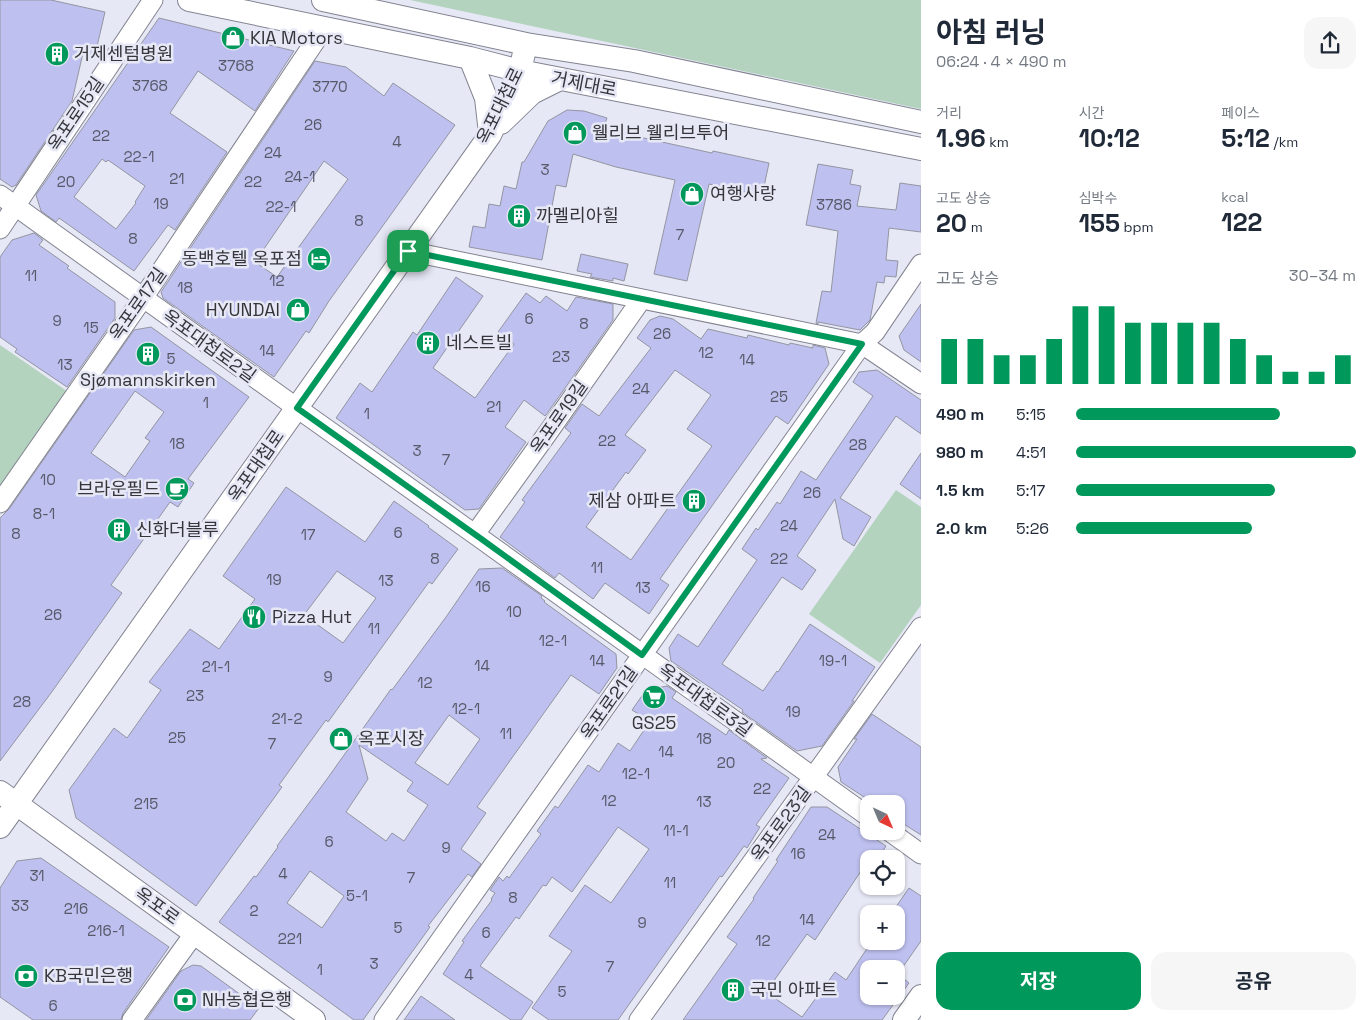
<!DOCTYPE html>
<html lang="ko">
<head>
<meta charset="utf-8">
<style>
	body { margin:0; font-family:"Space Grotesk","Noto Sans KR",sans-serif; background:#f6f6f7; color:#1f2937; height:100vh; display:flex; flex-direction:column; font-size:19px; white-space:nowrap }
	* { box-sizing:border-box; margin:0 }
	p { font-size:16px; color:#747a83 }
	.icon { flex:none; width:28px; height:28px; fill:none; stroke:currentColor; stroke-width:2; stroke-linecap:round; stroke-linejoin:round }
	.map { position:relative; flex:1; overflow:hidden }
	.side { display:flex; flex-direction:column; background:#fff; width:450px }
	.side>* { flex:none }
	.needle { width:32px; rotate:136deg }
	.controls { position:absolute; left:860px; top:795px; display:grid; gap:10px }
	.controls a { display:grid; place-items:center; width:45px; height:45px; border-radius:10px; background:#fff; box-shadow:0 1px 4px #0004; font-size:25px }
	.pin { position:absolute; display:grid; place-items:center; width:42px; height:42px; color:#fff; margin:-21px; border-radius:10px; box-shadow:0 2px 8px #0006 }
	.round { display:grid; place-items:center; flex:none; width:52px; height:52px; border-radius:15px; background:#f6f6f7 }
	.overview { display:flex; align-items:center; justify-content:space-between; height:85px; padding:0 15px }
	h1 { font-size:28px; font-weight:700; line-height:38px }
	.stats { display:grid; grid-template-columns:repeat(3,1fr); gap:8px; height:85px; padding:5px 15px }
	.stats div { display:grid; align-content:center }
	.stats b { font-size:25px; font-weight:700 }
	.stats small { font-size:14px; font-weight:400 }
	.stats p { font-size:14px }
	.chart { height:140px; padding:10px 15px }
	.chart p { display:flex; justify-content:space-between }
	.chart svg { width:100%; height:90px; margin-top:5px; stroke:#00985b; stroke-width:6 }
	.button { display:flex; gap:10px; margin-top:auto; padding:10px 15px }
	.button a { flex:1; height:58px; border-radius:15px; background:#00985b; color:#fff; font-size:20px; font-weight:700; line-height:58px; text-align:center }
	.button a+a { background:#f6f6f7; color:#1f2937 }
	ul { padding:0 15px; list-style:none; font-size:16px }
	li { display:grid; grid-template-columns:80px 60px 1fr; align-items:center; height:38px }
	li i { height:12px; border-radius:6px; background:#00985b }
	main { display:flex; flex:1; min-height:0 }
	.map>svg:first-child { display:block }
</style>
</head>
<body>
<main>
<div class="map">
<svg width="921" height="1020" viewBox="0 0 921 1020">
	<rect width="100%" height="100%" fill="#e7e8f6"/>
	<!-- green -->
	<path fill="#b3d3be" d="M410 0H921V109Z
		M0 345 74 396 0 503Z
		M896 490 921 507V605L880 663 809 614Z"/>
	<!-- building -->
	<path fill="#bec0ef" stroke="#9495a2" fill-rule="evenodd" d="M0 0H51L105 12 95 55 83 53 72 101 16 185 12 187 0 179Z
		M159 18 294 51 255 111 198 71 170 113 227 152 175 230 168 225 134 271 59 218 56 222 41 211 36 195ZM102 159 106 162 108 160 145 186 135 202 136 203 116 229 74 197Z
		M315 61 346 67 384 96 393 83 455 125 329 301 309 333 306 331 274 377 163 298 161 292ZM324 161 348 179 277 277 255 262Z
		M567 110 584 111 607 118 603 129 712 153 713 151 769 163 762 196 709 184 687 281 654 274 675 180 616 167 573 154 566 187 556 185 542 260 469 247 473 226 485 228 489 204 500 206 504 186 516 189 522 162H524L548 121Z
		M818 164 853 170 850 184 861 186 857 206 896 210 900 183 921 186V232L889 228 886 260 898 261 896 277 885 276 884 283 877 282 870 320 860 330 818 322V324L816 323 822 291 831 292 838 231 806 225Z
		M34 233 43 240 39 245 69 266 67 268 115 302V318L67 387 15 352 17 349 0 337V257L12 240Z
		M581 254 628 264 624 281 613 278V281L590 277 592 274 577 271Z
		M456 277 483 296 433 368 475 398 514 344 498 332 526 293 540 303 546 296 567 311 576 297 613 304V320L546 415 545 416 524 400 505 427 526 442 479 509 465 510 336 418 360 383 372 392 413 332 417 335Z
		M921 304V362L904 350 899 336Z
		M660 316 673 319 701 339 708 329 747 338 748 335 789 345 790 343 813 348V345L825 348 829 364 788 424 776 416 660 579 669 585 649 614 605 583 593 599 559 573 555 578 500 537 525 502 522 500 571 433 565 428 582 404 599 416 651 348 637 338 650 320ZM675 370 711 395 687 429 712 446 631 560 586 527 626 472 628 474 646 450 625 435Z
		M151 327 249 397 188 479 194 483 178 507 170 502 111 585 122 593 51 693 0 761V518L9 509 134 330ZM135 391 164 412 145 438 150 441 125 477 91 453Z
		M877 370 921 400V434L896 416 840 498 871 517 854 546 843 539 835 499 797 556 816 570 802 590 782 577 722 664 763 691 777 671 778 672 810 624 875 667 852 701H854L822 746 797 751 742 712 743 710 671 661 669 648 678 634 698 647 757 560 742 549 756 528 758 530 777 502 780 504 801 471 816 480 873 396 853 382 859 372Z
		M921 453V499L900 484Z
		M286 487 365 542 394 501 429 526 428 527 458 549 432 584 429 582 328 722 326 720 302 753 279 785 282 787 196 906 76 818 69 790 114 728 127 738 161 690 149 682 190 629 219 649 255 599 223 576ZM337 571 376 598 343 643 304 615Z
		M502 568 542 596 541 598 545 601 544 602 616 654 617 668 599 694 571 675 477 807 486 813 461 849 481 864 472 877 468 874 428 926 430 927 363 1020H354L219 922 254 876 256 877 278 847 277 846 327 779 391 689 392 690 446 617 479 569ZM449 715 480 739 448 785 415 763ZM359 745 413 782 407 791 428 805 404 841 392 833 386 841 346 812 368 779ZM310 871 344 896 322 928 287 903Z
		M667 686 676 692 672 698 726 735 729 730 767 758 761 759 789 778 756 825 760 827 747 848 744 846 722 877 720 876 618 1020H549L532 1008 572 951 549 936 585 885 611 903 649 849 618 827 572 892 552 877 546 886 543 885 519 919 516 917 480 966 533 1002 521 1020H511L443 974 464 942 462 941 492 900 491 899 495 893 490 890 499 877 503 881 507 876 509 878 541 834 537 831 555 806 558 808 588 765 599 772 618 743 630 751 650 721 632 710 646 690Z
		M872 714 921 747V835L896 819V804H875L841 782 838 767 857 739H854Z
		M811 807H827L886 846 878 859H869L815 940 807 934 766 992 802 1017 835 972 846 980 872 941H896V914H891L909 888 921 896V941L898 974 909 983 882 1020H683L737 944 727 937 754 899 753 898 778 861 776 860ZM869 969H896V996H869Z
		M41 858 169 947 123 1013 121 1020H33L0 997V888L17 861Z
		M193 965 201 966 259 1008 250 1020H146L181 971Z
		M421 996 455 1020H404Z"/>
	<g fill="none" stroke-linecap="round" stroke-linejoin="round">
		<!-- minor casing -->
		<g stroke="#838491" stroke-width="21">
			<path id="minor" d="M0 195 297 408 480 538 869 817
				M0 229 153 0
				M408 251 862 344 921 384
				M0 503 143 298 324 28
				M475 534 547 434 641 300
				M889 831 921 854
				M132 1020 194 934
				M384 1020 862 344 875 332 921 264
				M639 1020 921 627"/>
		</g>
		<!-- tertiary casing -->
		<g stroke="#838491" stroke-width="24">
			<path id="tertiary" d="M189 0 470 58 520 71 921 149
				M323 0 526 44 634 61 921 122
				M470 58 486 98 490 133
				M501 123 532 93 560 79
				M0 792 314 1020
				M0 827 490 135 520 71 526 44
				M904 1020 921 996"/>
		</g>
		<!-- minor -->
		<use href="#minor" stroke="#fff" stroke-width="19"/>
		<!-- tertiary -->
		<use href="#tertiary" stroke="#fff" stroke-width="22"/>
	</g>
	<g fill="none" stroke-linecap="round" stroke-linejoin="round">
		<!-- route casing -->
		<g stroke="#fff" stroke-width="10">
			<path id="route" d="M408 251 862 344 642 655 480 538 297 408Z"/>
		</g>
		<!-- route -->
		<use href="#route" stroke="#00985b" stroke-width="6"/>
	</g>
	<!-- icons -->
	<defs>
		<g id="shop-disc" transform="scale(1.25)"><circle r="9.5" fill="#00985b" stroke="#e7e8f6"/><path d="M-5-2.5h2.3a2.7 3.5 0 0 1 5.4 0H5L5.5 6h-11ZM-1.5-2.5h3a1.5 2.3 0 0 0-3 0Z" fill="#fff"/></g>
		<g id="building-disc" transform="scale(1.25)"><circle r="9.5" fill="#00985b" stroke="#e7e8f6"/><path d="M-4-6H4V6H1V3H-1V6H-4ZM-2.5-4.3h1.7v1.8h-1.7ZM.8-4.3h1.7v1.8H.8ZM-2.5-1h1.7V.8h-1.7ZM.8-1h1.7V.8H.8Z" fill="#fff"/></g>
		<g id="hotel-disc" transform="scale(1.25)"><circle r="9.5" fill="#00985b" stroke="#e7e8f6"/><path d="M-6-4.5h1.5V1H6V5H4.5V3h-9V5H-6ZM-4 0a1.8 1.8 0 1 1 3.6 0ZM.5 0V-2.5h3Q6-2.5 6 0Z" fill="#fff"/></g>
		<g id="cafe-disc" transform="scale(1.25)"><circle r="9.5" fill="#00985b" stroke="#e7e8f6"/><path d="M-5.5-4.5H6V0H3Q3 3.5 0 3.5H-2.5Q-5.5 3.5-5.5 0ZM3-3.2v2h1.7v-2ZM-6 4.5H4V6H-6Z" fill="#fff"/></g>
		<g id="restaurant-disc" transform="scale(1.25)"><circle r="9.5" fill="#00985b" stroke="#e7e8f6"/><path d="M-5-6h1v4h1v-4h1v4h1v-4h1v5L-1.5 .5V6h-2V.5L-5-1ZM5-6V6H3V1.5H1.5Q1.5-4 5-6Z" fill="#fff"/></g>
		<g id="supermarket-disc" transform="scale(1.25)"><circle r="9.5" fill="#00985b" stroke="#e7e8f6"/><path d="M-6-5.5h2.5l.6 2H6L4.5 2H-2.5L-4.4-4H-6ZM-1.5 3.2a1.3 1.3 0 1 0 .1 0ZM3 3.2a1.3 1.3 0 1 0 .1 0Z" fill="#fff"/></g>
		<g id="bank-disc" transform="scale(1.25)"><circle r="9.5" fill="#00985b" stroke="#e7e8f6"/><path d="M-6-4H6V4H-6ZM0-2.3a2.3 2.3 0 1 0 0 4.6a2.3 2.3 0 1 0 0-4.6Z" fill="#fff"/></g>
	</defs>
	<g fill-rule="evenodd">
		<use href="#shop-disc" x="233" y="38"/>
		<use href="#building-disc" x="57" y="54"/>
		<use href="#shop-disc" x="575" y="133"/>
		<use href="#shop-disc" x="692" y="194"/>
		<use href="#building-disc" x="519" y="216"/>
		<use href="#hotel-disc" x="319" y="259"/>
		<use href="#shop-disc" x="298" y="310"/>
		<use href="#building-disc" x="428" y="343"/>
		<use href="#building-disc" x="148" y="354"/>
		<use href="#cafe-disc" x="177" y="489"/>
		<use href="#building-disc" x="694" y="501"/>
		<use href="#building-disc" x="119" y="530"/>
		<use href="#restaurant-disc" x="254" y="617"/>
		<use href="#supermarket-disc" x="654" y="697"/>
		<use href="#shop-disc" x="341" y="739"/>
		<use href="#bank-disc" x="26" y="976"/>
		<use href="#building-disc" x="733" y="990"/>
		<use href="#bank-disc" x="185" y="1000"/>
	</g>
	<g text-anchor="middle" stroke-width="5" stroke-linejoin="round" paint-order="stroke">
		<!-- number labels -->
		<g font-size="15" fill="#575868">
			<text x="236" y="71">3768</text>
			<text x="150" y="91">3768</text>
			<text x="330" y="92">3770</text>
			<text x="313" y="130">26</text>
			<text x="101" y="141">22</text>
			<text x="397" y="147">4</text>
			<text x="273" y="158">24</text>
			<text x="139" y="162">22-1</text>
			<text x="545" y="175">3</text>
			<text x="300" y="182">24-1</text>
			<text x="177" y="184">21</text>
			<text x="66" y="187">20</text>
			<text x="253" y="187">22</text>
			<text x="161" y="209">19</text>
			<text x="834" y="210">3786</text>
			<text x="281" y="212">22-1</text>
			<text x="359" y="226">8</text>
			<text x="680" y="240">7</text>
			<text x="133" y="244">8</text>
			<text x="31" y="281">11</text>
			<text x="277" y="286">12</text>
			<text x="185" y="293">18</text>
			<text x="529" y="324">6</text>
			<text x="57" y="326">9</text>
			<text x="584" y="329">8</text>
			<text x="91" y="333">15</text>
			<text x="662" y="339">26</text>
			<text x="267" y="356">14</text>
			<text x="706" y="358">12</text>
			<text x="561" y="362">23</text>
			<text x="171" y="364">5</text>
			<text x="747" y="365">14</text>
			<text x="65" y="370">13</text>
			<text x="641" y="394">24</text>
			<text x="779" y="402">25</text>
			<text x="206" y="408">1</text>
			<text x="494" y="412">21</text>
			<text x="367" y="419">1</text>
			<text x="607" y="446">22</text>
			<text x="177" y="449">18</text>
			<text x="858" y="450">28</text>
			<text x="417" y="456">3</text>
			<text x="446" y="465">7</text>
			<text x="48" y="485">10</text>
			<text x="812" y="498">26</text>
			<text x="44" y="519">8-1</text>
			<text x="789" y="531">24</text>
			<text x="398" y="538">6</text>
			<text x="16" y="539">8</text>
			<text x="308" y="540">17</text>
			<text x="435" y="564">8</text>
			<text x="779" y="564">22</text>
			<text x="597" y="573">11</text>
			<text x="274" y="585">19</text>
			<text x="386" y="586">13</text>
			<text x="483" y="592">16</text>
			<text x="643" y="593">13</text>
			<text x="514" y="617">10</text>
			<text x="53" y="620">26</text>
			<text x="374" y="634">11</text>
			<text x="553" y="646">12-1</text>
			<text x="597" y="666">14</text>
			<text x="833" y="666">19-1</text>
			<text x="482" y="671">14</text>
			<text x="216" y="672">21-1</text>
			<text x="328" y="682">9</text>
			<text x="425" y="688">12</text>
			<text x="195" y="701">23</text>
			<text x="22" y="707">28</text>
			<text x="466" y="714">12-1</text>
			<text x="793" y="717">19</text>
			<text x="287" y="724">21-2</text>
			<text x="506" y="739">11</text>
			<text x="177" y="743">25</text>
			<text x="704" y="744">18</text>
			<text x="272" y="749">7</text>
			<text x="666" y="757">14</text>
			<text x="726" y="768">20</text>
			<text x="636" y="779">12-1</text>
			<text x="762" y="794">22</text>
			<text x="609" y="806">12</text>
			<text x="704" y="807">13</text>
			<text x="146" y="809">215</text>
			<text x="676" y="836">11-1</text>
			<text x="827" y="840">24</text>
			<text x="329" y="847">6</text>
			<text x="446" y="853">9</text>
			<text x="798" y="859">16</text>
			<text x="283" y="879">4</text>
			<text x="37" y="881">31</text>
			<text x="411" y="883">7</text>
			<text x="670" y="888">11</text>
			<text x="357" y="901">5-1</text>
			<text x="513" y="903">8</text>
			<text x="20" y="911">33</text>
			<text x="76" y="914">216</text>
			<text x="254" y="916">2</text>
			<text x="807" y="925">14</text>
			<text x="642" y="928">9</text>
			<text x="398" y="933">5</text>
			<text x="106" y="936">216-1</text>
			<text x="486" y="938">6</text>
			<text x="290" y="944">221</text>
			<text x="763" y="946">12</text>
			<text x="374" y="969">3</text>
			<text x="610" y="972">7</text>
			<text x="320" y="975">1</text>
			<text x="469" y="980">4</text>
			<text x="562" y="997">5</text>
			<text x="53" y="1011">6</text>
		</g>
		<!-- poi labels -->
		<g font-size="18" fill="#35363b" stroke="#e7e8f6" text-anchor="start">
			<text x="250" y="44">KIA Motors</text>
			<text x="74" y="60">거제센텀병원</text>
			<text x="592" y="139">웰리브 웰리브투어</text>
			<text x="710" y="200">여행사랑</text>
			<text x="536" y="222">까멜리아힐</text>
			<text x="302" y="265" text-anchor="end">동백호텔 옥포점</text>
			<text x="280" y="316" text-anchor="end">HYUNDAI</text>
			<text x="446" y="349">네스트빌</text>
			<text x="148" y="386" text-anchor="middle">Sjømannskirken</text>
			<text x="160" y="495" text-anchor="end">브라운필드</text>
			<text x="676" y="507" text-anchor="end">제삼 아파트</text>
			<text x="136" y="536">신화더블루</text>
			<text x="272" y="623">Pizza Hut</text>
			<text x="654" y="729" text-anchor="middle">GS25</text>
			<text x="358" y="745">옥포시장</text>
			<text x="44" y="982">KB국민은행</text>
			<text x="750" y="996">국민 아파트</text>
			<text x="202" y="1006">NH농협은행</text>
		</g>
		<!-- street labels -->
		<g font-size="18" fill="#35363b" stroke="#e7e8f6">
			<text transform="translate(584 84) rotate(11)" y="6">거제대로</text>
			<text transform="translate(500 106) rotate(-64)" y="6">옥포대첩로</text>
			<text transform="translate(76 114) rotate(-56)" y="6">옥포로15길</text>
			<text transform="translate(138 304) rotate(-55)" y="6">옥포로17길</text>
			<text transform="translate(209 346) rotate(36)" y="6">옥포대첩로2길</text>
			<text transform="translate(559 417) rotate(-55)" y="6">옥포로19길</text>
			<text transform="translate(256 466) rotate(-55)" y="6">옥포대첩로</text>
			<text transform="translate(705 700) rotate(36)" y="6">옥포대첩로3길</text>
			<text transform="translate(609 703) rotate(-55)" y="6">옥포로21길</text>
			<text transform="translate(781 824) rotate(-54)" y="6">옥포로23길</text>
			<text transform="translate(157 906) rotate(36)" y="6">옥포로</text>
		</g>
	</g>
</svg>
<div class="controls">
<a><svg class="needle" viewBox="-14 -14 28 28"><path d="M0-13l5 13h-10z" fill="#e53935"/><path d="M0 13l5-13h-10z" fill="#747a83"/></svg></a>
<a><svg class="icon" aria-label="locate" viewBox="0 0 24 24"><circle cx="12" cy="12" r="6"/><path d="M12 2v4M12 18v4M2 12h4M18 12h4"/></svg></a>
<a>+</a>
<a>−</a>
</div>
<div class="pin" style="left:408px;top:251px;background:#1e9e55"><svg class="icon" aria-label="arrive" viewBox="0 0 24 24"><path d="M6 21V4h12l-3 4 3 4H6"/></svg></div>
</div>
<section class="side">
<div class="overview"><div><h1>아침 러닝</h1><p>06:24 · 4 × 490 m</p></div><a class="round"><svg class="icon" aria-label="share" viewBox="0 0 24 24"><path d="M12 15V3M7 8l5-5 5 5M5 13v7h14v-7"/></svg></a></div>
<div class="stats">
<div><p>거리</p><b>1.96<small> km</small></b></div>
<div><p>시간</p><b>10:12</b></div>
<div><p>페이스</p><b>5:12<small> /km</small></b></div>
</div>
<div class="stats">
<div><p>고도 상승</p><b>20<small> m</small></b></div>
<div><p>심박수</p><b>155<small> bpm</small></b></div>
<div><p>kcal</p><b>122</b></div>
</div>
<div class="chart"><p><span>고도 상승</span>30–34 m</p>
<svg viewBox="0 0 160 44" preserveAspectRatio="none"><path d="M5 44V22M15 44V22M25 44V30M35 44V30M45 44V22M55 44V6M65 44V6M75 44V14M85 44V14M95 44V14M105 44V14M115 44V22M125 44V30M135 44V38M145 44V38M155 44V30"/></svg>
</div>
<ul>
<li><b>490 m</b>5:15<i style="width:73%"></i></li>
<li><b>980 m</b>4:51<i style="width:100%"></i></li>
<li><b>1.5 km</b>5:17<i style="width:71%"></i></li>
<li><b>2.0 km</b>5:26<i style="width:63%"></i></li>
</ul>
<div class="button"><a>저장</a><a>공유</a></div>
</section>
</main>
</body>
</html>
